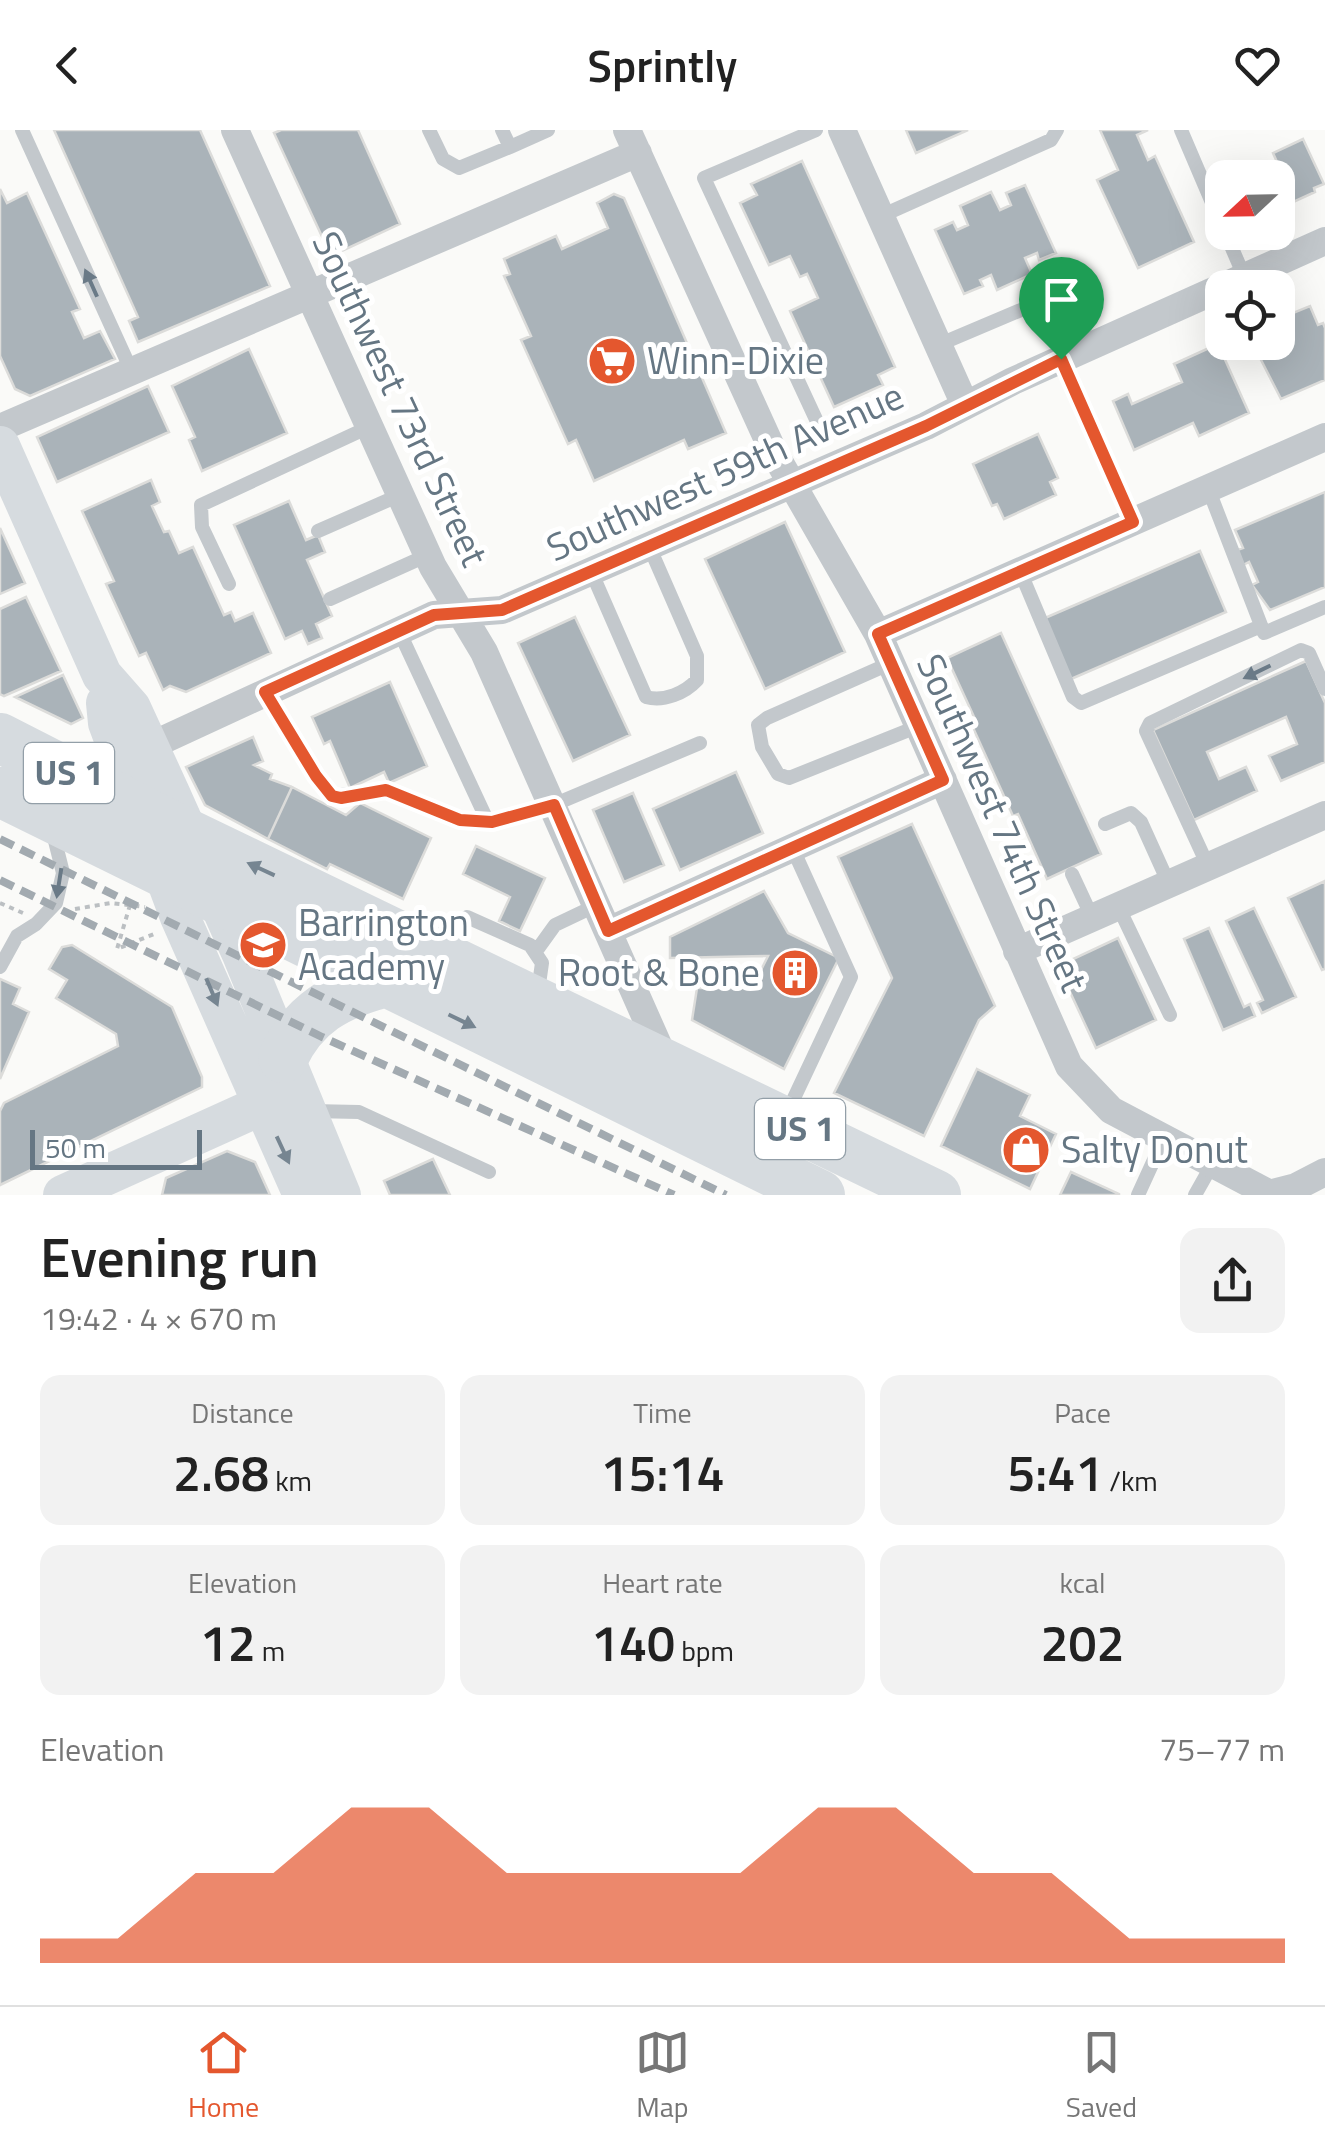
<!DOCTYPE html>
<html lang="en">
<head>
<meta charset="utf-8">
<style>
	body { margin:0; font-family:"Titillium Web",sans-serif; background:#f2f2f2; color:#222; height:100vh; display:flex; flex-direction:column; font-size:38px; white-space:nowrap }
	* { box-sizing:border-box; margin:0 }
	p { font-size:32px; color:#767676 }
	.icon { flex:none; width:55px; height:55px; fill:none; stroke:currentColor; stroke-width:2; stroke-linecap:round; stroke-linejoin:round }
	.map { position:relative; height:1065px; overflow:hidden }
	.sheet { display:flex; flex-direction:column; background:#fff; flex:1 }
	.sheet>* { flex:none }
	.needle { width:65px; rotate:248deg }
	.buttons { position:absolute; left:1205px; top:30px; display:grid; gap:20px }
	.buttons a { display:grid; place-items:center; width:90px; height:90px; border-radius:20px; background:#fff; box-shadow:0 10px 40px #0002; font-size:50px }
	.scale { position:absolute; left:30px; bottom:25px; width:172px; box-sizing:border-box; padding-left:10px; border:5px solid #657683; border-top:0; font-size:28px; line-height:35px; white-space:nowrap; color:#657683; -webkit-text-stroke:8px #fff; paint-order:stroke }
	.pin { position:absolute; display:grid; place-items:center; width:85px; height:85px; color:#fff; margin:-102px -42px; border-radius:50% 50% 50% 0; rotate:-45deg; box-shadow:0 0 10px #0007 }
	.pin .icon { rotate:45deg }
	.round { display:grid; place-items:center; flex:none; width:105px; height:105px; border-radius:20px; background:#f2f2f2 }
	.overview { display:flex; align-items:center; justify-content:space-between; height:170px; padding:0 40px }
	h1 { font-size:55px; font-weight:600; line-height:75px }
	.metrics { display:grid; grid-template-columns:repeat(3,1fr); gap:15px; height:170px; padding:10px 40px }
	.metrics div { display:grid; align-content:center; border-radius:20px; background:#f2f2f2; text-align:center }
	.metrics b { font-size:50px; font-weight:600 }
	.metrics small { font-size:28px; font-weight:400 }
	.metrics p { font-size:28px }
	.chart { height:280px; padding:20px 40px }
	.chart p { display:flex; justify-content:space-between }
	.chart svg { width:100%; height:180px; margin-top:10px; fill:#e4572e; opacity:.7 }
	header { display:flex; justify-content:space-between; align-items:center; height:130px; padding:0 40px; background:#fff; font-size:45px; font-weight:600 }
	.tab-bar { display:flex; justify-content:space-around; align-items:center; height:140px; border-top:2px solid #e0e0e0; background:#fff; font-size:28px; color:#767676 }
	.tab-bar a { display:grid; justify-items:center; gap:5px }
	.tab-bar .active { color:#e4572e }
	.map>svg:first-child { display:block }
</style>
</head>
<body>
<header><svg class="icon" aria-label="back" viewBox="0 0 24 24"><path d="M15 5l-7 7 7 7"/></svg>Sprintly<svg class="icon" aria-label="heart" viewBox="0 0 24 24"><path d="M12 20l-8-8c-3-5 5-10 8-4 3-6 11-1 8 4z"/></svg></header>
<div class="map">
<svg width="1325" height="1065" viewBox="0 0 1325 1065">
	<rect width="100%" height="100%" fill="#fafaf8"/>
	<!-- building -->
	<path fill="#aab3b9" stroke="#dcdcda" stroke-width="2.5" d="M54 0H200L270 156 138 212 129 191 138 187Z
		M281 0H358L400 94 331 126 274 3Z
		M906 0H968L916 23Z
		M1100 0H1148L1137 5 1148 30 1155 26 1194 112 1138 138 1097 50 1118 40Z
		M1303 9 1324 54 1314 58 1315 62 1278 79V54L1285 50 1273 23Z
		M802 31 895 237 878 245 883 255 834 277 790 181 818 168 807 144 800 147 790 126 769 135 740 73 757 65 751 54Z
		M1025 55 1056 123 1039 130 1037 123 1025 128 1032 144 997 160 991 145 980 150 983 156 964 164 935 100 953 92 957 100 968 95 960 76 991 62 1000 80 1011 75 1006 63Z
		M0 59 7 73 27 63 80 179 72 182 84 208 100 201 115 229 30 266 15 259 0 226Z
		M614 64 624 68 726 303 688 319 684 310 594 351 576 310 568 314 521 210 531 206 504 146 510 144 504 129 556 106 562 119 608 98 597 73Z
		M1310 176 1318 195 1323 193 1325 198V250L1281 269 1258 224 1261 222 1257 212H1278V189Z
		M1218 214 1249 283 1199 306 1193 293 1134 320 1113 271 1128 264 1132 274 1182 252 1174 234Z
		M249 219 287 303 202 341 189 310 195 307 172 256Z
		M148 256 169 302 57 352 37 307Z
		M1038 304 1058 348 1050 352 1056 365 1004 389 997 374 992 376 973 334Z
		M151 350 160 372 152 376 164 402 169 401 179 423 193 417 224 485 231 482 235 491 253 483 271 523 186 562 170 556 163 560 146 523 139 526 106 454 114 451 82 381Z
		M1325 362V457L1270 480 1252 455 1258 452 1249 432 1243 435 1237 420 1243 418 1235 400Z
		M289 371 306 410 318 405 325 422 307 430 332 486 316 494 322 508 308 514 302 501 285 509 234 395Z
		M785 392 845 522 765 559 705 429Z
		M0 398 25 453 0 464Z
		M1200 421 1226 482 1071 549 1045 488Z
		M26 467 61 541 4 566 0 564V479Z
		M575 487 630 605 573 631 518 513Z
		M1001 503 1101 724 1047 749 1018 684 1013 686 970 591 975 589 947 528Z
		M1306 531 1325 573V632L1281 651 1269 626 1297 614 1286 587 1207 622 1219 649 1246 637 1257 661 1194 690 1153 600Z
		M63 545 83 588 71 594 15 567Z
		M390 552 427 636 389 653 384 642 350 658 330 611 324 614 312 587Z
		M253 607 263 631 254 635 272 644 270 649 292 657 268 709 205 675 186 637Z
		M736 642 763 703 680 740 653 679Z
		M292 657 346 685 360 673 431 708 403 769 330 734 327 739 268 709Z
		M633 663 664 735 624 752 593 680Z
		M912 694 995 876 979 890 924 1006 834 963 892 848 838 727Z
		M476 716 545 748 520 801 499 791 510 767 463 744Z
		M1325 751V839L1322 840 1288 768Z
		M764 761 788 803 839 828 784 939 692 890 697 858H752L768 826 670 828V807Z
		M1254 778 1296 867 1262 883 1257 873 1263 870 1226 791Z
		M1209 798 1244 877 1250 874 1255 886 1223 900 1184 809Z
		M1118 808 1156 890 1096 918 1058 836Z
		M72 815 172 877 202 947V957L0 1055V981L4 973 118 916 116 904 56 868 67 850 49 839 62 817Z
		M0 849 20 858 13 874 29 882 0 949Z
		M977 939 1030 965 1020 986 1056 1004 1030 1059 941 1016Z
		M227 1021 255 1032 270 1065H162L166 1048Z
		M433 1029 450 1065H390L384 1051Z
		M1071 1042 1119 1064V1065H1060Z"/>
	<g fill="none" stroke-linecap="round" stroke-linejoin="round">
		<!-- path -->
		<path stroke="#bbbfc2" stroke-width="4" stroke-dasharray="5 5" stroke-linecap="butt" d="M0 773 23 783
			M130 775 117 819 154 804
			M75 779 111 773 145 777"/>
		<!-- lane -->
		<path stroke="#c3c8cc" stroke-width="14" d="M22 0 132 242
			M429 0 443 29 459 38 510 17 502 0
			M816 0 704 48 820 298
			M1181 0 1222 96
			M510 17 548 0
			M881 86 1051 10 1057 0
			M1225 102 1244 146
			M938 215 1080 155
			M1061 229 1133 392
			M1208 358 1264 503 1325 477
			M318 401 400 365
			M591 441 646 567C664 572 685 563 697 550V526L649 416
			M1020 441 1073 567 1081 573 1261 496
			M229 454 202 397 201 375 369 297
			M330 469 428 425
			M399 501 487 690 493 692 553 675 700 613
			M891 533 767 588 758 595 762 617 778 644 789 648 919 596
			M265 562 316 646 332 666 386 660 460 690H487
			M1105 694 1131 683 1141 692 1169 754
			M1208 736 1146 601 1150 593 1301 520 1309 523 1325 559
			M1072 744 1092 787
			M1118 776 1170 885
			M430 811 467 787 530 815 542 833 538 861
			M537 820 555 795 597 775
			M0 837 17 806 36 794 56 773 63 743 53 703
			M311 981 359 982 489 1042
			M787 983 851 847 792 717
			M1138 1065 1164 1008
			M1195 1065 1213 1033"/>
		<!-- street -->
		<path stroke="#c3c8cc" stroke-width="28" d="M235 0 433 437 484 522 666 933
			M627 0 773 321 878 504 1069 936 1111 980 1266 1062
			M842 0 965 275
			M0 298 638 23
			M878 504 1325 307
			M148 617 434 485 502 480 926 296 1013 251 1325 111
			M608 801 943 650
			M1017 821 1325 685
			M1265 1065 1296 1057 1325 1042"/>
		<!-- secondary -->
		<path stroke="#d6dbdf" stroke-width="40" d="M0 316 102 545 131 578 170 663 241 822 341 1065
			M106 573 108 593 180 787 303 1065
			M63 1065 262 975 279 974 285 977"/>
		<!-- highway -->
		<path stroke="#d6dbdf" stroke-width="50" d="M0 608 188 704 936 1065
			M0 662 820 1065
			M283 928C304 883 337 865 383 853"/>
		<!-- rail -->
		<path stroke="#a2aab0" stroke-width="8" stroke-dasharray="15 8" stroke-linecap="butt" d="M0 709 726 1065
			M0 750 322 907 674 1065"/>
	</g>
	<!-- one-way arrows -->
	<defs><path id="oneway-solid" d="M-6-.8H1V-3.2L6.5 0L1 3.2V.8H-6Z" transform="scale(2.5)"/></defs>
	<g fill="#6a7a87">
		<use href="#oneway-solid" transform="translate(91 153) rotate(-114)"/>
		<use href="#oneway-solid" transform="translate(1257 542) rotate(154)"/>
		<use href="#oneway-solid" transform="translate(59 753) rotate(99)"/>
	</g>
	<g fill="#768591">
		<use href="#oneway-solid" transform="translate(261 739) rotate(-155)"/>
		<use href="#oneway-solid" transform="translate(212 862) rotate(67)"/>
		<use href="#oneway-solid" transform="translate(462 891) rotate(26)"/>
		<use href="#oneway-solid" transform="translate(283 1020) rotate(65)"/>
	</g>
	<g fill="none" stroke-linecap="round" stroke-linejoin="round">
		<!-- route casing -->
		<g stroke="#fff" stroke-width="20">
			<path id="route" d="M1061 229 1133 392 878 504 943 650 608 801 554 675 492 692 460 690 386 660 341 668 332 666 316 646 265 562 434 485 502 480 926 296Z"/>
		</g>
		<!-- route -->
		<use href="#route" stroke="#e4572e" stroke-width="12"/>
	</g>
	<!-- icons -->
	<defs>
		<g id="supermarket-disc" transform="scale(2.5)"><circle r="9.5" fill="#e4572e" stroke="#fff"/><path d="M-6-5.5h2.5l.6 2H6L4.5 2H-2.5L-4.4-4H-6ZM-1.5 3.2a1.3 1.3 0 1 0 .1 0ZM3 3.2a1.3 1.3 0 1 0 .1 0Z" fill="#fff"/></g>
		<g id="school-disc" transform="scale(2.5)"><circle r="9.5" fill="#e4572e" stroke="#fff"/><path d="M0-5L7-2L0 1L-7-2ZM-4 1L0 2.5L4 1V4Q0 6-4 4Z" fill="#fff"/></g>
		<g id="building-disc" transform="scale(2.5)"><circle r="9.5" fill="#e4572e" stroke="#fff"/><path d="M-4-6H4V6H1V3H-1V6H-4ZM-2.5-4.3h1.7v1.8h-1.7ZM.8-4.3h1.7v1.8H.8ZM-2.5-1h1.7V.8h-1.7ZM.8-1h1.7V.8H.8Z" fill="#fff"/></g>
		<g id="shop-disc" transform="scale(2.5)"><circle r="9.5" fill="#e4572e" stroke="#fff"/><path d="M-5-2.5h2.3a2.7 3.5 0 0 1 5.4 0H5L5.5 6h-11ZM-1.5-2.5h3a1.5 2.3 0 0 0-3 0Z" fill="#fff"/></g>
	</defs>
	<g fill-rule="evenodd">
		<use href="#supermarket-disc" x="612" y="231"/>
		<use href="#school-disc" x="263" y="815"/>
		<use href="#building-disc" x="795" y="843"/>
		<use href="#shop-disc" x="1026" y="1020"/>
	</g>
	<g text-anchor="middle" stroke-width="10" stroke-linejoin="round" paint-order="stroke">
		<!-- shield labels -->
		<g fill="#fff" stroke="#939fa8" stroke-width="2.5">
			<rect x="24" y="613" width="90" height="60" rx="8"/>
			<rect x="755" y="969" width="90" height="60" rx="8"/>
		</g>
		<g font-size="35" font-weight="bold" fill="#657683">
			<text x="69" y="655">US 1</text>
			<text x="800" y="1011">US 1</text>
		</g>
		<!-- poi labels -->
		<g font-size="38" fill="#657683" stroke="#fff" text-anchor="start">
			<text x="647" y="244">Winn-Dixie</text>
			<text x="298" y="806">Barrington<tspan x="298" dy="44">Academy</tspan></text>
			<text x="760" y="856" text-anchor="end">Root &amp; Bone</text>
			<text x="1061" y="1033">Salty Donut</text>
		</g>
		<!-- street labels -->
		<g font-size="38" fill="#657683" stroke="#fff">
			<text transform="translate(400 269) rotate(65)" y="13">Southwest 73rd Street</text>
			<text transform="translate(725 342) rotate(-24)" y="13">Southwest 59th Avenue</text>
			<text transform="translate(1002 693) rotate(66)" y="13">Southwest 74th Street</text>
		</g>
	</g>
</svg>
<div class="buttons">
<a><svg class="needle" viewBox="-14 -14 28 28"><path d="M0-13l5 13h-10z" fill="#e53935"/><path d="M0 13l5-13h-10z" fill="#767676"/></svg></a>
<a><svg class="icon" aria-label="locate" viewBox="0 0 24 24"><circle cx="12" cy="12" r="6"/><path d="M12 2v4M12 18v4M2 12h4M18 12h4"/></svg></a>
</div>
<div class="scale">50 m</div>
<div class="pin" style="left:1061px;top:229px;background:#1e9e55"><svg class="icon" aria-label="arrive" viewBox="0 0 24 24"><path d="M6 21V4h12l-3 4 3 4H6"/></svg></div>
</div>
<section class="sheet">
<div class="overview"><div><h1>Evening run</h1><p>19:42 · 4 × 670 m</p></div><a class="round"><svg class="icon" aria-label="share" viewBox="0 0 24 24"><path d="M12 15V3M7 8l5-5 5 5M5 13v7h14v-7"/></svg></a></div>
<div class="metrics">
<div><p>Distance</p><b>2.68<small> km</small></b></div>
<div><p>Time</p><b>15:14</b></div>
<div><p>Pace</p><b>5:41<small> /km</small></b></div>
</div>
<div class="metrics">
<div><p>Elevation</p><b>12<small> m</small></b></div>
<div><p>Heart rate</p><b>140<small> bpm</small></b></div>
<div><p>kcal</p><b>202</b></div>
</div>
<div class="chart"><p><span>Elevation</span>75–77 m</p>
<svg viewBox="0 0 160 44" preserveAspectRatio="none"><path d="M0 44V38L10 38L20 22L30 22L40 6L50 6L60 22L70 22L80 22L90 22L100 6L110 6L120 22L130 22L140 38L150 38L160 38V44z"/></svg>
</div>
</section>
<nav class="tab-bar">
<a class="active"><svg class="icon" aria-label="home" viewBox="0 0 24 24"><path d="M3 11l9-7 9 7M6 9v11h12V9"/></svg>Home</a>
<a><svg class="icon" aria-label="map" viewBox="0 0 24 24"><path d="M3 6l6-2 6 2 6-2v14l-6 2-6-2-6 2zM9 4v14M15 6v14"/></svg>Map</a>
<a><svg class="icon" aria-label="saved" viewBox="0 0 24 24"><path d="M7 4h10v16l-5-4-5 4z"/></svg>Saved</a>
</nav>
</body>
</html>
